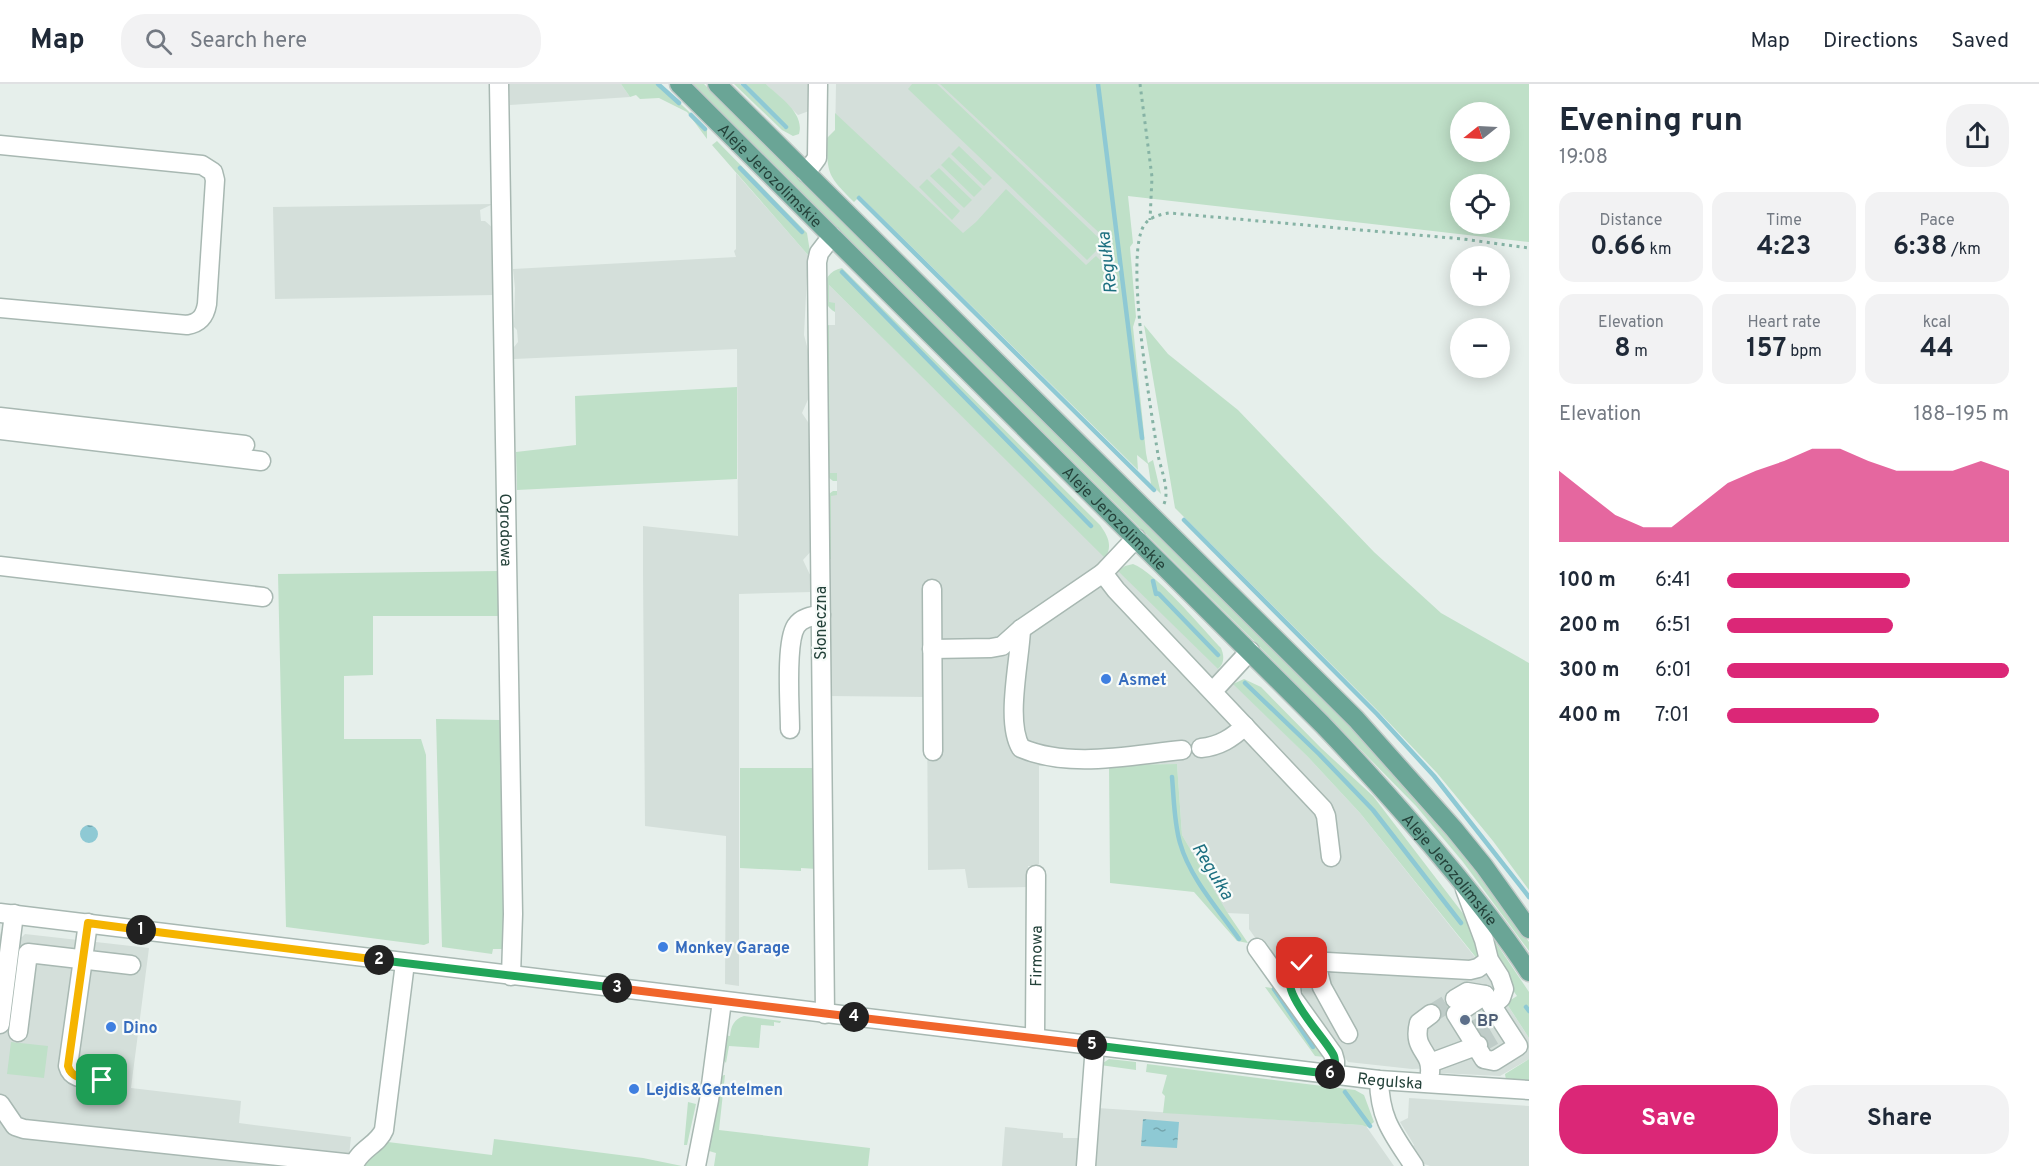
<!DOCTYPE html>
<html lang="en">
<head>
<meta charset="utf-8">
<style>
	body { margin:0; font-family:Overpass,sans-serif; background:#f2f2f3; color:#1f2937; height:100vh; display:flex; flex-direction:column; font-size:22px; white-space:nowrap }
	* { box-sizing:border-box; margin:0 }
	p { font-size:20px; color:#747a83 }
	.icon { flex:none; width:33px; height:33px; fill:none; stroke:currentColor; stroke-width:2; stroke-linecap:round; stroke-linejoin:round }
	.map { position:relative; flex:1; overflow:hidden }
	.drawer { display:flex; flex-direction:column; background:#fff; width:510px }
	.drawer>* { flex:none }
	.needle { width:39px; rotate:252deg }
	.controls { position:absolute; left:1450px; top:18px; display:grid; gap:12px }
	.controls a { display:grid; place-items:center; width:60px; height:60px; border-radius:50%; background:#fff; box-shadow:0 3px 15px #0003; font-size:30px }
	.pin { position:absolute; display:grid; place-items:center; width:51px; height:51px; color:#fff; margin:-26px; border-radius:12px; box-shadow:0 3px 9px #0006 }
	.km { position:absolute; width:30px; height:30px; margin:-15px; border-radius:50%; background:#222; color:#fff; font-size:16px; line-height:30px; text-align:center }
	.round { display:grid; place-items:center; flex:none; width:63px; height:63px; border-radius:24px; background:#f2f2f3 }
	.headline { display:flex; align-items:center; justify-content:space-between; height:102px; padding:0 30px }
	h1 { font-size:33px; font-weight:700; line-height:45px }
	.metrics { display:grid; grid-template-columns:repeat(3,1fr); gap:9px; height:102px; padding:6px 30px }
	.metrics div { display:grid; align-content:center; border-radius:15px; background:#f2f2f3; text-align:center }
	.metrics b { font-size:26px; font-weight:700 }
	.metrics small { font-size:16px; font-weight:400 }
	.metrics p { font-size:16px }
	.chart { height:168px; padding:12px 30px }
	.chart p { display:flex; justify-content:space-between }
	.chart svg { width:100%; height:108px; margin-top:6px; fill:#db2777; opacity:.7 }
	.cta { display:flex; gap:12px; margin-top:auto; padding:12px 30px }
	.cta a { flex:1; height:69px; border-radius:24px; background:#db2777; color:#fff; font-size:24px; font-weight:700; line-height:69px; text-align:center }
	.cta a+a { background:#f2f2f3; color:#1f2937 }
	ul { padding:0 30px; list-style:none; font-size:20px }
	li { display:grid; grid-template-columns:96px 72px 1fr; align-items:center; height:45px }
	li i { height:15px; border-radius:8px; background:#db2777 }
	header { display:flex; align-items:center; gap:36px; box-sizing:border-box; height:84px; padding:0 30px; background:#fff; border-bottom:2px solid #e0e1e3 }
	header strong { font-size:28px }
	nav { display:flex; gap:33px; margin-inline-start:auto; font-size:21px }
	.search { width:420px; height:54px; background:#f2f2f3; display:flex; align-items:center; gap:15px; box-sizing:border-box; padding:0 21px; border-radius:24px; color:#747a83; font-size:22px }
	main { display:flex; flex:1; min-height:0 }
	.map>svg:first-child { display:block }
</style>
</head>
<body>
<header>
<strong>Map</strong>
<div class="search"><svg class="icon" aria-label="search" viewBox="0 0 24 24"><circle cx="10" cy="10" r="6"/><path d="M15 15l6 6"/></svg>Search here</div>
<nav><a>Map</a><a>Directions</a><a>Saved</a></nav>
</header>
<main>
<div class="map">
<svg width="1529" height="1082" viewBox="0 0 1529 1082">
	<defs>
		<pattern id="water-ripples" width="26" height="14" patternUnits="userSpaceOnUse" patternTransform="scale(1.5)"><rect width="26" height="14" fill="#8ec9d4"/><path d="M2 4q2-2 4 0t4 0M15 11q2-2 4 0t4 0" fill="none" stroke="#74a5ad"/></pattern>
	</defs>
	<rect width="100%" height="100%" fill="#e6efeb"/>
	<!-- built -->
	<path fill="#d4dfda" d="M509 0H621L630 13 510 21Z
		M766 0H809V27L798 31Z
		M836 0H1095L1118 157 1068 298 835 56Z
		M736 89 808 171 804 251 809 270 810 311 802 329 810 341 813 465 803 476 812 495V508L739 510V902L725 900 726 752 645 742 643 489V442L738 452 737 265 514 275V263L518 258 517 246 514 243 515 204 513 185 736 173 734 167 736 165Z
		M493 120 480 126 481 137H485L493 144 494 211 275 215 273 123Z
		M829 201 1308 673 1360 729 1482 882 1529 954V975L1500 992 1439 989 1438 984 1412 985 1348 978 1305 918 1299 894 1282 892 1249 845V830L1227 829 1182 751 1177 680 1039 682V780L1037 782H1028V803L968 804 965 785 928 786 927 613 829 612 828 475H831V411H837V390H830L829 241H835V219H829Z
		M0 847 1 851 22 853 25 850 149 864 131 1004 241 1017 239 1039 351 1053 348 1082H0Z
		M1409 1014 1529 1022V1082H1430L1424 1080 1412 1063 1414 1061 1400 1038 1408 1034Z
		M1097 1024 1361 1041 1366 1042 1394 1082H1093Z
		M1005 1043 1063 1049V1054H1079L1078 1082H1002Z"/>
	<!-- grass -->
	<path fill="#bfe0c8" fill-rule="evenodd" d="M621 0H660L707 45V55L687 28 659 14 640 15 636 11 630 13Z
		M693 0H704L1328 619C1401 696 1467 771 1529 858V867L1463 778 1416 722 1254 557Z
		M734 0H740L784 44 786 41 746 0H766C779 13 805 29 799 50L793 52 782 46Z
		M912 0H937L1104 159 1087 176 908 5Z
		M940 0H1529V158L1128 112 1133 159 1130 163 1136 233 1133 243 1146 369 1148 379 1153 376 1161 410 1151 400 1148 380 1137 371 1138 386 860 112 854 118C828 92 827 91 827 54L835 46V29L963 149 976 138 1006 105 1086 181 1096 172 1100 176 1103 174 1098 169 1109 158ZM1500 28V68H1461V28ZM1500 100V140H1461V100Z
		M717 57 807 149 811 174 808 197 807 199 808 171 712 61Z
		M959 62 992 94 984 102 951 70Z
		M949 73 982 105 974 113 941 81Z
		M939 84 972 116 964 124 930 92Z
		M927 95 960 127 952 136 919 103Z
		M842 184 1100 441C1108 452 1113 462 1105 474L829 201V218L835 219V228C817 218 820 188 842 184Z
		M829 241 830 389H837V397H833L828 393 825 242Z
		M1144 241 1168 270 1238 326 1374 468 1441 529 1529 579V806L1493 757 1437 689 1376 625 1175 424Z
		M737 303V395L517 406 516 368 576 361 575 312Z
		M833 407H837V411L831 412V475H828L826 412Z
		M1133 480C1155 488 1202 544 1221 564 1224 571 1225 579 1218 585L1118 487 1125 482Z
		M499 487 500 532H373V591L344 592V655H421L426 671 429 859 424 861 286 843 278 490Z
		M1244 595 1261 603 1321 664 1373 712 1468 836 1479 869 1478 876 1360 729 1308 673 1233 600Z
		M436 635 501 636 504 860 502 865H493L492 870 442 863Z
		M1177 680 1182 751 1227 828 1248 859 1237 857 1194 808 1110 799 1109 681Z
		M740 684H814L817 785 801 784V787L740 784Z
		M1494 856 1529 908V954L1505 917H1509L1517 912C1505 894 1491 878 1494 856Z
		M1265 903 1279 905 1324 973 1315 972Z
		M744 932 781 937 780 939 774 938V942L761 941 759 964 729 962 726 979 722 974 725 951 730 952C731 942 734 935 744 932Z
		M11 958 48 962 44 994 7 990Z
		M1109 975 1136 978V986L1100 981Z
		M1529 975V997L1506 996 1505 990Z
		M1147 980 1355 1006 1364 1011 1374 1038 1368 1043 1361 1041 1163 1029 1165 1012 1162 1009 1167 991 1146 988Z
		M724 991H725L719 1046 870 1064 868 1082H714L716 1069 709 1067 706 1063 719 994Z
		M688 1018 696 1020 687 1061H684Z
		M494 1055 643 1074 682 1082H360L388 1058 492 1071Z"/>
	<!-- water -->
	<path fill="url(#water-ripples)" d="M80 750a9 9 0 1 1 18 0a9 9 0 1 1-18 0Z
		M1143 1035 1179 1038 1177 1064 1141 1062Z"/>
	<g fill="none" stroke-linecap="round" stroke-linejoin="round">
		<!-- stream -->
		<path stroke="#8ec9d4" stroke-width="4.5" d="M658 0 679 19
			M743 0 786 43
			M1098 0 1142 354
			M691 31 705 45
			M740 84 802 148
			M859 114 1154 406
			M842 188 1091 442
			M1184 436 1377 630 1434 692 1529 813
			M1153 497 1156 510
			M1156 509 1159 510 1218 571
			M1245 599 1319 670 1373 726 1461 839
			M1172 693C1174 715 1174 738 1180 759 1190 794 1218 825 1239 855
			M1274 905 1313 963
			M1526 923 1529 927
			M1345 1008 1370 1042"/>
		<!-- minor-tunnel -->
		<path stroke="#bfccc8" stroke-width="18" stroke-dasharray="18 9" stroke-linecap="butt" d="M1431 930 1455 915
			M1470 949 1488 937
			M1478 961 1497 950"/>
		<!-- minor casing -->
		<g stroke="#a8b8b2" stroke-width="21">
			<g id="minor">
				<path id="s1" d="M499 0 513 830 511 892"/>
				<path d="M0 61 202 81 213 88 215 96 207 220C205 232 200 239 187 241L0 224"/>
				<path d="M806 89 817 74 818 0"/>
				<path d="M0 333 245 361"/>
				<path d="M0 346 261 377"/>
				<path d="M1136 454 1103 489 1116 506 1323 725 1326 732 1331 773"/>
				<path d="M0 482 263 513"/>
				<path d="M932 505 933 667"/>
				<path d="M1021 545C1020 576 1005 638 1021 664 1070 685 1131 671 1182 666"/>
				<path d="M932 565 991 564 1002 562 1021 545 1103 489"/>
				<path d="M1213 607 1250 567"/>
				<path d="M790 645C790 623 785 559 796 542 801 534 811 532 821 531"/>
				<path d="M1201 664C1220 662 1232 654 1245 642"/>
				<path d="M1465 805 1484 856 1489 876 1500 893 1504 905 1501 914 1492 922"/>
				<path id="s2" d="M0 829 1379 996 1529 1006"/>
				<path d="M88 839 68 982C72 997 89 994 102 996"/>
				<path d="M1257 864 1333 970 1335 977V991"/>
				<path d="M1315 876 1322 903 1348 950"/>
				<path d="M1292 912C1290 892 1287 884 1309 877L1470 886 1478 884 1489 876"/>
				<path d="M1455 915 1467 908 1485 911"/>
				<path d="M825 930 817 178 819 169 832 152"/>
				<path d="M0 940 14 830"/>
				<path d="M18 948 28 869 131 881"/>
				<path id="s3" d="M1035 954 1036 791"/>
				<path d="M1430 979 1476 962 1456 930 1485 911 1518 962 1494 977 1484 975 1476 962 1478 961"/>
				<path d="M1430 989C1432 966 1412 967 1419 939L1431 930"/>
				<path d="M1379 996C1380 1036 1393 1050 1414 1082"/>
				<path d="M0 1020 15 1042 24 1045 354 1080"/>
				<path d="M354 1082C358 1066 378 1061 384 1046L405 879"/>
				<path d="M696 1082 709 1016 722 917"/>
				<path d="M1086 1082 1095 961"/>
			</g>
		</g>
		<!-- major casing -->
		<g stroke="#c2cac8" stroke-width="21">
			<g id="major">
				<path id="s4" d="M679 0 1322 640C1369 689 1414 740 1457 792 1482 823 1507 854 1529 888"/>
				<path d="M717 0 1356 635 1454 745 1484 782 1529 845"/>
			</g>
		</g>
		<!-- path -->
		<path stroke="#86b3a5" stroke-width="3" stroke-dasharray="3 4.5" stroke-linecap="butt" d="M1140 0 1152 93 1150 136
			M1164 420C1170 406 1161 386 1158 371 1152 331 1123 168 1145 140 1150 133 1161 130 1169 129L1463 155 1529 164"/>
		<!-- minor -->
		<use href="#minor" stroke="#fff" stroke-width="18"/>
		<!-- major -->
		<use href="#major" stroke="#6aa596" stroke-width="18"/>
	</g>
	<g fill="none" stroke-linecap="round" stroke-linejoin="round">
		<!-- split-1 casing -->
		<g stroke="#fff" stroke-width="12">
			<path id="split-1" d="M102 996C89 994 72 997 68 982L88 839 141 846"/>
		</g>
		<!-- split-2 casing -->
		<g stroke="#fff" stroke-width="12">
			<path id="split-2" d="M141 846 379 876"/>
		</g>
		<!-- split-3 casing -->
		<g stroke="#fff" stroke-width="12">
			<path id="split-3" d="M379 876 617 904"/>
		</g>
		<!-- split-4 casing -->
		<g stroke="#fff" stroke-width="12">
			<path id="split-4" d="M617 904 854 933"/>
		</g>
		<!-- split-5 casing -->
		<g stroke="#fff" stroke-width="12">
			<path id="split-5" d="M854 933 1092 961"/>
		</g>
		<!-- split-6 casing -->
		<g stroke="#fff" stroke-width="12">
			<path id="split-6" d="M1092 961 1330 990"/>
		</g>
		<!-- split-7 casing -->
		<g stroke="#fff" stroke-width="12">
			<path id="split-7" d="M1302 879C1263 895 1326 953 1334 972 1336 978 1335 985 1335 991L1330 990"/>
		</g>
		<!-- split-1 -->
		<use href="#split-1" stroke="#f5b400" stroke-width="8"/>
		<!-- split-2 -->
		<use href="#split-2" stroke="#f5b400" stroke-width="8"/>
		<!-- split-3 -->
		<use href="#split-3" stroke="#22a559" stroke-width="8"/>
		<!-- split-4 -->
		<use href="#split-4" stroke="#f0652b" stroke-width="8"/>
		<!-- split-5 -->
		<use href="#split-5" stroke="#f0652b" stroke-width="8"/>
		<!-- split-6 -->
		<use href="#split-6" stroke="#22a559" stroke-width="8"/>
		<!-- split-7 -->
		<use href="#split-7" stroke="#22a559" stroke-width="8"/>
	</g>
	<!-- markers -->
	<g fill="#3f7fe0" stroke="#f7fbf9" stroke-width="2">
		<circle cx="1106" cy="595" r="6"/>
		<circle cx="663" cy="863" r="6"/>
		<circle cx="111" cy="943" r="6"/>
		<circle cx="634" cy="1005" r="6"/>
	</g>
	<circle fill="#5c6f8a" stroke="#f7fbf9" stroke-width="2" cx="1465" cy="936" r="6"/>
	<g text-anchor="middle" stroke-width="4.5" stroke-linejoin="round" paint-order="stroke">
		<!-- street labels -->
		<g font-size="16" fill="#24423a" stroke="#f7fbf9">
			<text dy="6" stroke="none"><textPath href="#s4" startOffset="129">Aleje Jerozolimskie</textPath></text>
			<text dy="6" stroke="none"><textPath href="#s4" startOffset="615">Aleje Jerozolimskie</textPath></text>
			<text dy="6" stroke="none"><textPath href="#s1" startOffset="446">Ogrodowa</textPath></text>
			<text transform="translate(820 539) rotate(-90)" y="6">Słoneczna</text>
			<text dy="6" stroke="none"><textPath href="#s4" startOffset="1101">Aleje Jerozolimskie</textPath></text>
			<text dy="6" stroke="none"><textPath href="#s3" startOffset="82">Firmowa</textPath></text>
			<text dy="6" stroke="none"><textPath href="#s2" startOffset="1400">Regulska</textPath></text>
		</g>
		<!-- shop labels -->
		<g font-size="16" font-weight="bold" fill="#366cbe" stroke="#f7fbf9" text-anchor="start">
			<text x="1118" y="601">Asmet</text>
			<text x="675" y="869">Monkey Garage</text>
			<text x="123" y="949">Dino</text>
			<text x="646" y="1011">Lejdis&amp;Gentelmen</text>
		</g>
		<!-- service labels -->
		<g font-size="16" font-weight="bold" fill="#4e5e75" stroke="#f7fbf9" text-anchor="start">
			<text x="1477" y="942">BP</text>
		</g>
		<!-- water labels -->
		<g font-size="18" font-style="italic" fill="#1c6f80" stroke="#f7fbf9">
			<text transform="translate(1107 179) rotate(-97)" y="6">Regułka</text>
			<text transform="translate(1213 787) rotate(59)" y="6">Regułka</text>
		</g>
	</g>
</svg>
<div class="controls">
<a><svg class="needle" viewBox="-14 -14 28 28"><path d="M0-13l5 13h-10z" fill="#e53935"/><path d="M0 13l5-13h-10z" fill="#747a83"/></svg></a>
<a><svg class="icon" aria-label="locate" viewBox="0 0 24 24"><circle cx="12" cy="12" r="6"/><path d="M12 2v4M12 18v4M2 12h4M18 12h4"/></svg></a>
<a>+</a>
<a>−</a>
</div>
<div class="pin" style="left:102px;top:996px;background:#1e9e55"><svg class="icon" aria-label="arrive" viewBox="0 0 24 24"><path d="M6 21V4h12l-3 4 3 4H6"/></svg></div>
<div class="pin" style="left:1302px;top:879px;background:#d93025"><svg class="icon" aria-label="check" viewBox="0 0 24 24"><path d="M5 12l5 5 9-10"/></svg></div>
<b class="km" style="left:141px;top:846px">1</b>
<b class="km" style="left:379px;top:876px">2</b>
<b class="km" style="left:617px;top:904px">3</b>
<b class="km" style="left:854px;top:933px">4</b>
<b class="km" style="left:1092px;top:961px">5</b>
<b class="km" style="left:1330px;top:990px">6</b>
</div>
<section class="drawer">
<div class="headline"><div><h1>Evening run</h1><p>19:08</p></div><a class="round"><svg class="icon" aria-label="share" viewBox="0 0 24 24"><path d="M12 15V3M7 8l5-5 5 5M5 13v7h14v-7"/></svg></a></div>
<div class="metrics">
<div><p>Distance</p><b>0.66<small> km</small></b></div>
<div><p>Time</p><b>4:23</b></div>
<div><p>Pace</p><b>6:38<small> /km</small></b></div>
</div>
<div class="metrics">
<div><p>Elevation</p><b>8<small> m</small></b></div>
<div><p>Heart rate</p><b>157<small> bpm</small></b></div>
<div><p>kcal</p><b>44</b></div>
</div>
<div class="chart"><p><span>Elevation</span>188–195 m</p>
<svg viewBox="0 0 160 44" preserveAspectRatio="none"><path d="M0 44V15L10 24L20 33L30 38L40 38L50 29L60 20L70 15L80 11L90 6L100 6L110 11L120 15L130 15L140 15L150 11L160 15V44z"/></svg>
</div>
<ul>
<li><b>100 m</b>6:41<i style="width:65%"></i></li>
<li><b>200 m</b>6:51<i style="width:59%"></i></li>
<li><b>300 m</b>6:01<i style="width:100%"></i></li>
<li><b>400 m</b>7:01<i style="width:54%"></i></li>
</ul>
<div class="cta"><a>Save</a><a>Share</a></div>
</section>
</main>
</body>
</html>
